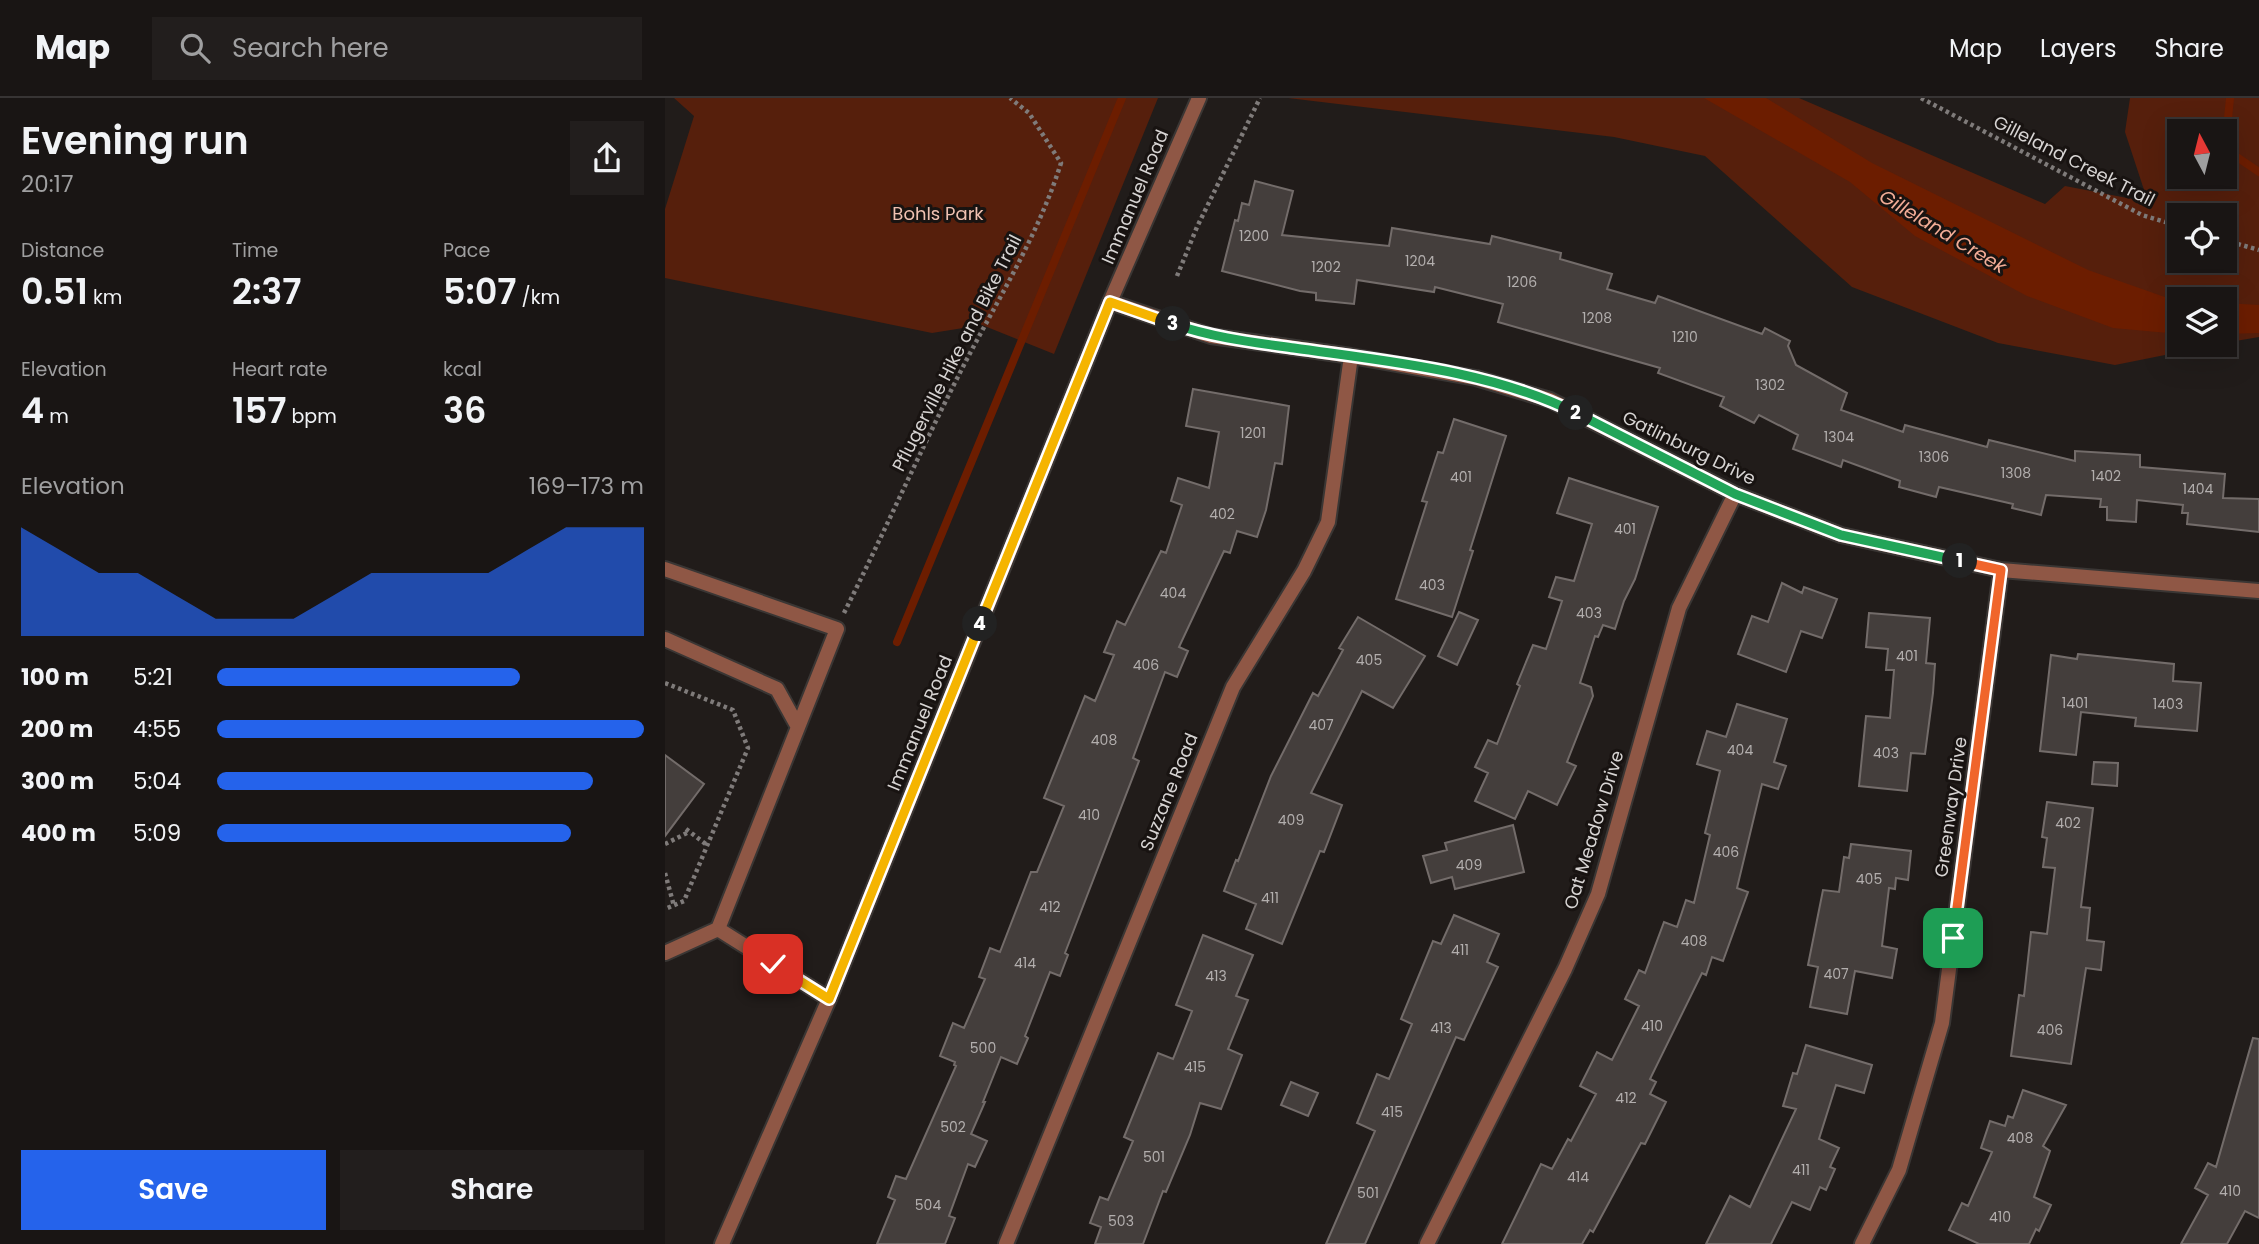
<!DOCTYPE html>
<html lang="en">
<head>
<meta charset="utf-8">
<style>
	body { margin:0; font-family:Poppins,sans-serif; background:#221e1d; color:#f1f3f6; height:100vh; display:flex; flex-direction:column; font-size:26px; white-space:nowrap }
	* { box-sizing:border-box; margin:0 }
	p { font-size:23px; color:#9f9fa0 }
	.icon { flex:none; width:38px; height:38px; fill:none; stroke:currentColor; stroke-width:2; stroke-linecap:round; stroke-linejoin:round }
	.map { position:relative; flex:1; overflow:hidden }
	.sheet { display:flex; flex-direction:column; background:#191514; width:665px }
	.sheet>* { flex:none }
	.needle { width:46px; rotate:353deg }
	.buttons { position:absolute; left:1502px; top:21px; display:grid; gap:14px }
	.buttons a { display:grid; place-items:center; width:70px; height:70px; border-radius:0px; background:#191514; box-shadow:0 7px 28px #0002,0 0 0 2px #373434; font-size:35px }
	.pin { position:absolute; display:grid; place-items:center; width:60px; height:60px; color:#fff; margin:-30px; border-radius:14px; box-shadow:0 4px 10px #0006 }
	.km { position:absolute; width:35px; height:35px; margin:-18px; border-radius:50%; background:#222; color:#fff; font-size:19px; line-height:35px; text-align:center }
	.round { display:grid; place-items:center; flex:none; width:74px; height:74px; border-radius:0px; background:#221e1d }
	.headline { display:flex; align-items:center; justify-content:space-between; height:119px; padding:0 21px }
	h1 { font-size:38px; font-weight:600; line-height:52px }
	.metrics { display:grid; grid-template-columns:repeat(3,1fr); gap:10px; height:119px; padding:7px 21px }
	.metrics div { display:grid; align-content:center }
	.metrics b { font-size:35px; font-weight:600 }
	.metrics small { font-size:19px; font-weight:400 }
	.metrics p { font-size:19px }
	.chart { height:196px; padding:14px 21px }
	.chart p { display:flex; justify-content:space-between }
	.chart svg { width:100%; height:126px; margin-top:7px; fill:#2563eb; opacity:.7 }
	.button { display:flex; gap:14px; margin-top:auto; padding:14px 21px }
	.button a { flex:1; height:80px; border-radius:0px; background:#2563eb; color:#fff; font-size:28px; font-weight:600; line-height:80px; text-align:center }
	.button a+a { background:#221e1d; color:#f1f3f6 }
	ul { padding:0 21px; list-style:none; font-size:23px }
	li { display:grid; grid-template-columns:112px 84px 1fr; align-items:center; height:52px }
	li i { height:18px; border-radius:9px; background:#2563eb }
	header { display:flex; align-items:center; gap:42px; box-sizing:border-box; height:98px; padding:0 35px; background:#191514; border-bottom:2px solid #373434 }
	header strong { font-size:33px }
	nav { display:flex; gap:38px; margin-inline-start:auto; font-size:24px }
	.search { width:490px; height:63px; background:#221e1d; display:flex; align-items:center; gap:18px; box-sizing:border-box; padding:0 24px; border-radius:0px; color:#9f9fa0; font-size:26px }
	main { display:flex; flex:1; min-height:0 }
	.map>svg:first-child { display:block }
</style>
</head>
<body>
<header>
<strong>Map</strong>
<div class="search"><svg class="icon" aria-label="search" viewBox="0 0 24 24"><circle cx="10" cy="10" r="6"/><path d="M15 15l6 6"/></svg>Search here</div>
<nav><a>Map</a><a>Layers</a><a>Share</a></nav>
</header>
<main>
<section class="sheet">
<div class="headline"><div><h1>Evening run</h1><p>20:17</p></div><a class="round"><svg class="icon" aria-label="share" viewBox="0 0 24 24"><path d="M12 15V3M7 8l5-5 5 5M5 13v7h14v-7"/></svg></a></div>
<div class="metrics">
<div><p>Distance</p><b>0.51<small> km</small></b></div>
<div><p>Time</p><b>2:37</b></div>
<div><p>Pace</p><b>5:07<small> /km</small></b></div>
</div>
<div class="metrics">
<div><p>Elevation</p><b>4<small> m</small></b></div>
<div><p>Heart rate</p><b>157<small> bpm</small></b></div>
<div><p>kcal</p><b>36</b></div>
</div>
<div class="chart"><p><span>Elevation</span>169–173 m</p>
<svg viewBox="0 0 160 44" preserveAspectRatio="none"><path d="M0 44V6L10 14L20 22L30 22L40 30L50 38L60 38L70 38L80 30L90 22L100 22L110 22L120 22L130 14L140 6L150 6L160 6V44z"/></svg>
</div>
<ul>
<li><b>100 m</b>5:21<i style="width:71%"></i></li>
<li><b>200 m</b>4:55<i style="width:100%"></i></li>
<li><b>300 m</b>5:04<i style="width:88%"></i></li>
<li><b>400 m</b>5:09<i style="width:83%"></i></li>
</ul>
<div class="button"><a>Save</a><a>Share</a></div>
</section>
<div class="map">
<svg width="1594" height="1146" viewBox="0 0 1594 1146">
	<rect width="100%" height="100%" fill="#211c1a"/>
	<!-- green -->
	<path fill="#561f0c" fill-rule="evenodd" d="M9 0H493L389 256 317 227 267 235 0 180V111L29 18Z
		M623 0H1134L1380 106 1400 88 1483 104 1460 34 1465 0H1594V239L1559 245V201H1514V247H1550L1450 267 1333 245 1187 189 1040 58 949 39ZM1514 33H1559V79H1514ZM1514 117H1559V163H1514Z"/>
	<!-- water -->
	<path fill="#6c1d00" d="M1039 0H1101L1207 65 1423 172 1514 204V236L1448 230 1362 198 1250 138 1185 84Z
		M1559 205 1594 207V235L1559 236Z"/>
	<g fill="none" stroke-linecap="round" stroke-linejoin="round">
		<!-- stream -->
		<path stroke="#6c1d00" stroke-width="8" d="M1565 0 1560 51 1594 74
			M232 544 457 0"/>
	</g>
	<!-- building -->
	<path fill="#443e3c" stroke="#736c6a" stroke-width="2" d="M590 83 628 93 617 137 724 148 727 130 825 146 827 138 896 155 895 161 947 176 942 191 990 205 993 198 1097 236 1100 230 1125 243 1123 248 1131 267 1182 295 1176 312 1238 334 1240 327 1322 349 1324 342 1410 363V353L1475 357V369L1560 376 1558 400 1594 401V434L1522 426 1523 415H1517L1518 407 1472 402 1471 424 1442 422V409H1435L1436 401 1381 397 1376 417 1347 410 1348 406 1274 389 1271 399 1234 389 1235 383 1178 362 1176 369 1128 351 1133 337 1094 317 1089 325 1055 308 1059 299 993 275 995 270 833 224 838 206 770 189 769 194 692 182 689 206 651 202V195L635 193 557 173 570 122 573 123 577 105 584 107Z
		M528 291 624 308 617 366 610 365 601 412 592 439 572 433 565 455 559 453 514 549 523 553 512 579 500 574 468 660 474 663 400 855 403 857 395 878 385 874 360 938 363 940 352 966 336 959 318 1004H320L306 1036 322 1043 310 1069 303 1066 284 1118 290 1120 280 1146H212L230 1102 223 1099 231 1078 241 1081 291 968 289 967 290 964 275 958 288 925 299 930 320 881 314 879 325 850 335 854 366 774H372L399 708 379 700 420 598 430 603 449 557 439 554 452 523 460 527 496 453 501 455 517 407 506 403 513 380 544 390 554 334 521 328Z
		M789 321 841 338 805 452 808 453 787 519 731 501 762 404 757 403 773 354 778 355Z
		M904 380 993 409 970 481 959 503 950 531 938 527 933 539 930 538 915 585 926 589 928 598 902 664 911 668 892 707 863 693 850 721 810 703 823 675 810 669 823 642 832 646 855 588 852 586 868 547 881 551 897 503 884 499 891 479 909 483 927 426 892 415Z
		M1117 485 1137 495 1139 489 1172 501 1157 540 1136 533 1121 574 1073 556 1087 518 1103 524Z
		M794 514 813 522 792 567 773 558Z
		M1204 515 1265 520 1261 565 1270 566 1268 595 1260 656 1246 655 1242 693 1194 688 1201 618 1225 620 1229 572H1221L1223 551 1201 549Z
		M693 519 760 558 728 610 697 593 646 695 677 707 659 754 655 753 617 846 581 831 591 806 559 793 571 762 573 763 606 678 648 595 653 598 678 552 674 550Z
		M1413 556 1509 566 1508 583 1536 585 1532 633 1470 628 1471 620 1416 614 1411 657 1375 653 1386 557 1412 561Z
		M1072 606 1122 621 1109 664 1121 668 1113 691 1097 686 1072 790 1083 794 1058 863 1047 859 1041 877 1037 875 985 981 991 984 985 996 1001 1004 980 1046 976 1045 928 1134 925 1132 917 1146H837L876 1066 887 1071 903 1041 906 1043 931 996 915 988 932 954 947 962 974 908 960 901 974 872 980 875 999 824 1012 829 1021 802 1029 805 1045 737 1040 735 1055 673 1032 666 1042 633 1061 639Z
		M0 657 39 686 0 738Z
		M1429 664 1453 665 1452 688 1427 686Z
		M1382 704 1428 710 1416 809 1425 810 1422 842 1439 844 1436 872 1421 870 1406 966 1346 958 1354 897 1359 898 1366 834 1382 836 1390 770 1378 769 1382 740 1377 739Z
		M848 727 859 774 790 791 787 779 766 785 758 758 782 752 780 745Z
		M1186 746 1246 753 1243 782 1231 780 1230 791 1224 790 1217 848 1232 851 1227 880 1190 873 1182 916 1145 909 1153 869 1143 867 1158 792 1174 794 1179 759 1184 760Z
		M789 817 834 836 822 864 833 869 799 942 791 939 700 1146H661L710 1033 692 1025 712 976 724 981 747 926 736 921 768 843 776 846Z
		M538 837 588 857 571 898 583 902 563 951 577 957 556 1011 535 1005 525 1037 501 1094 498 1093 478 1146H430L436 1129 425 1125 435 1099 443 1102 468 1043 459 1039 493 955 508 961 527 913 511 907Z
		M1588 940 1594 941V1120L1580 1113 1562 1146H1516L1543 1097 1530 1090 1543 1065 1551 1069Z
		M1141 947 1207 967 1199 995 1171 987 1154 1041 1174 1050 1165 1069 1170 1071 1161 1092 1155 1089 1145 1112 1127 1104 1106 1146H1041L1065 1098 1085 1109 1131 1011 1118 1008 1128 975 1132 976Z
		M626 984 653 995 643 1018 616 1007Z
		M1358 992 1401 1007 1378 1048 1385 1053 1369 1099 1386 1107 1374 1133 1371 1131 1364 1146H1314L1284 1132 1297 1105 1303 1108 1327 1054 1316 1050 1325 1023 1340 1028 1343 1018 1348 1020Z"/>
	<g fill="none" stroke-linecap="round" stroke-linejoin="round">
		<!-- service casing -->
		<g stroke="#3a3634" stroke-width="18">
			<path id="service" d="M0 471 172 531 53 831 164 901
				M0 541 112 591 133 629
				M0 855 53 831"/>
		</g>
		<!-- minor casing -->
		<g stroke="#3a3634" stroke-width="18">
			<path id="minor" d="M445 204 546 238 686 258 811 280 885 302 1070 396 1176 437 1336 472 1594 493
				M341 1146 568 589 639 473 663 424 686 258
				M762 1146 900 871 933 796 1014 510 1070 396
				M1197 1146 1234 1072 1277 925 1336 472"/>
		</g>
		<!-- tertiary casing -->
		<g stroke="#3a3634" stroke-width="18">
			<path id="tertiary" d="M57 1146 164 901 445 204 534 0"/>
		</g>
		<!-- path -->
		<path stroke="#7f7b7a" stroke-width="4.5" stroke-dasharray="3.5 3.5" stroke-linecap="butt" d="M1256 0 1477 117 1514 128
			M1559 142 1594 152
			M512 178 532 129 595 0
			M179 515C221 431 259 344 302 261 336 196 374 135 396 65L364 15 345 0
			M0 585 68 612 83 650 19 803 0 811
			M21 731 42 747
			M0 746 24 734
			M0 775 9 808"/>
		<!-- service -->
		<use href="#service" stroke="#8f5745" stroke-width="14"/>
		<!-- minor -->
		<use href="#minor" stroke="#8f5745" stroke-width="14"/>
		<!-- tertiary -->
		<use href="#tertiary" stroke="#8f5745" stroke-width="14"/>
	</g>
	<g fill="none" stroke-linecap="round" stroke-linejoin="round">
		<!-- split-1 casing -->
		<g stroke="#fff" stroke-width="14">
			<path id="split-1" d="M1288 840 1336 472 1295 463"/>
		</g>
		<!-- split-2 casing -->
		<g stroke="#fff" stroke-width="14">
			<path id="split-2" d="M911 315 1070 396 1176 437 1295 463"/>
		</g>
		<!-- split-3 casing -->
		<g stroke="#fff" stroke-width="14">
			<path id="split-3" d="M508 226C550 240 586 244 629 250 720 263 828 273 911 315"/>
		</g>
		<!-- split-4 casing -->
		<g stroke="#fff" stroke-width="14">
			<path id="split-4" d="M315 526 445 204 508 226"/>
		</g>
		<!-- split-5 casing -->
		<g stroke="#fff" stroke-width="14">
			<path id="split-5" d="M108 866 164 901 315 526"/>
		</g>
		<!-- split-1 -->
		<use href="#split-1" stroke="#f0652b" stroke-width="9"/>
		<!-- split-2 -->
		<use href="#split-2" stroke="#22a559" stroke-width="9"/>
		<!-- split-3 -->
		<use href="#split-3" stroke="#22a559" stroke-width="9"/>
		<!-- split-4 -->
		<use href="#split-4" stroke="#f5b400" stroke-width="9"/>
		<!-- split-5 -->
		<use href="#split-5" stroke="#f5b400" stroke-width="9"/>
	</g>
	<g text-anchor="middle" stroke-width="6" stroke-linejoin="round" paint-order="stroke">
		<!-- number labels -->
		<g font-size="14" fill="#b2aead">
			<text x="589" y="143">1200</text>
			<text x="755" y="168">1204</text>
			<text x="661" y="174">1202</text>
			<text x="857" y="189">1206</text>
			<text x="932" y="225">1208</text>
			<text x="1020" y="244">1210</text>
			<text x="1105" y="292">1302</text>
			<text x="588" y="340">1201</text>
			<text x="1174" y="344">1304</text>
			<text x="1269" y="364">1306</text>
			<text x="1351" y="380">1308</text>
			<text x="1441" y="383">1402</text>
			<text x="796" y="384">401</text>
			<text x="1533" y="396">1404</text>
			<text x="557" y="421">402</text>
			<text x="960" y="436">401</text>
			<text x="767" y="492">403</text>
			<text x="508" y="500">404</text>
			<text x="924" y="520">403</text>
			<text x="1242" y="563">401</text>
			<text x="704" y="567">405</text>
			<text x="481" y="572">406</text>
			<text x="1410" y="610">1401</text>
			<text x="1503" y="611">1403</text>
			<text x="656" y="632">407</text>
			<text x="439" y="647">408</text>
			<text x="1075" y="657">404</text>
			<text x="1221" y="660">403</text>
			<text x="424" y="722">410</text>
			<text x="626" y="727">409</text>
			<text x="1403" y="730">402</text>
			<text x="1061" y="759">406</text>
			<text x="804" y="772">409</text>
			<text x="1204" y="786">405</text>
			<text x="605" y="805">411</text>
			<text x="385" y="814">412</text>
			<text x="1029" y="848">408</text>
			<text x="795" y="857">411</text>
			<text x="360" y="870">414</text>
			<text x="1171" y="881">407</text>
			<text x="551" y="883">413</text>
			<text x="987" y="933">410</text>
			<text x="776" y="935">413</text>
			<text x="1385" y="937">406</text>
			<text x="318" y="955">500</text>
			<text x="530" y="974">415</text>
			<text x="961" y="1005">412</text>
			<text x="727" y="1019">415</text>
			<text x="288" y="1034">502</text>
			<text x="1355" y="1045">408</text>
			<text x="489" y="1064">501</text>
			<text x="1136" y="1077">411</text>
			<text x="913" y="1084">414</text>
			<text x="1565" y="1098">410</text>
			<text x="703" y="1100">501</text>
			<text x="263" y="1112">504</text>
			<text x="1335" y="1124">410</text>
			<text x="456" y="1128">503</text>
		</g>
		<!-- street labels -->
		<g font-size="18" fill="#d7d4d3" stroke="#181311">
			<text transform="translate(1409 63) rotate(27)" y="6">Gilleland Creek Trail</text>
			<text transform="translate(470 99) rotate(-67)" y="6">Immanuel Road</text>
			<text transform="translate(292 255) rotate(-63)" y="6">Pflugerville Hike and Bike Trail</text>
			<text transform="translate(1024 350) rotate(26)" y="6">Gatlinburg Drive</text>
			<text transform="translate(255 625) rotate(-68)" y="6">Immanuel Road</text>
			<text transform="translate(504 694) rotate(-68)" y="6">Suzzane Road</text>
			<text transform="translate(1286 709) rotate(-82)" y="6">Greenway Drive</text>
			<text transform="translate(929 732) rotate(-73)" y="6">Oat Meadow Drive</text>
		</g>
		<!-- park labels -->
		<g font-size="18" fill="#f0c1b1" stroke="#181311">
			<text x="273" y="122">Bohls Park</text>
		</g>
		<!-- water labels -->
		<g font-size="19" font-style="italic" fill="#f2ac96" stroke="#181311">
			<text transform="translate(1278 133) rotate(31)" y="7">Gilleland Creek</text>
		</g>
	</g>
</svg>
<div class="buttons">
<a><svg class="needle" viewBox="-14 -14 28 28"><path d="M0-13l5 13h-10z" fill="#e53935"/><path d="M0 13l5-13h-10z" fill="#9f9fa0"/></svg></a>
<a><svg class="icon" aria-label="locate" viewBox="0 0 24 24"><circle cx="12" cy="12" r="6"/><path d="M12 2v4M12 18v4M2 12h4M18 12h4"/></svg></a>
<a><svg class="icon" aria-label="layers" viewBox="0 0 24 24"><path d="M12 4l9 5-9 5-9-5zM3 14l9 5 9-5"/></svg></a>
</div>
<div class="pin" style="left:1288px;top:840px;background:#1e9e55"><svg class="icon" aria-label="arrive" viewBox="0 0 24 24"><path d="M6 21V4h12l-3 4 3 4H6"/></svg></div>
<div class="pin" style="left:108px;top:866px;background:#d93025"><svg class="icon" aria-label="check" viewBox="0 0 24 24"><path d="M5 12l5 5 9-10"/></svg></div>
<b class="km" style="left:1295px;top:463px">1</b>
<b class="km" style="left:911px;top:315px">2</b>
<b class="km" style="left:508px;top:226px">3</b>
<b class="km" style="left:315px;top:526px">4</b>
</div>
</main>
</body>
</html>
